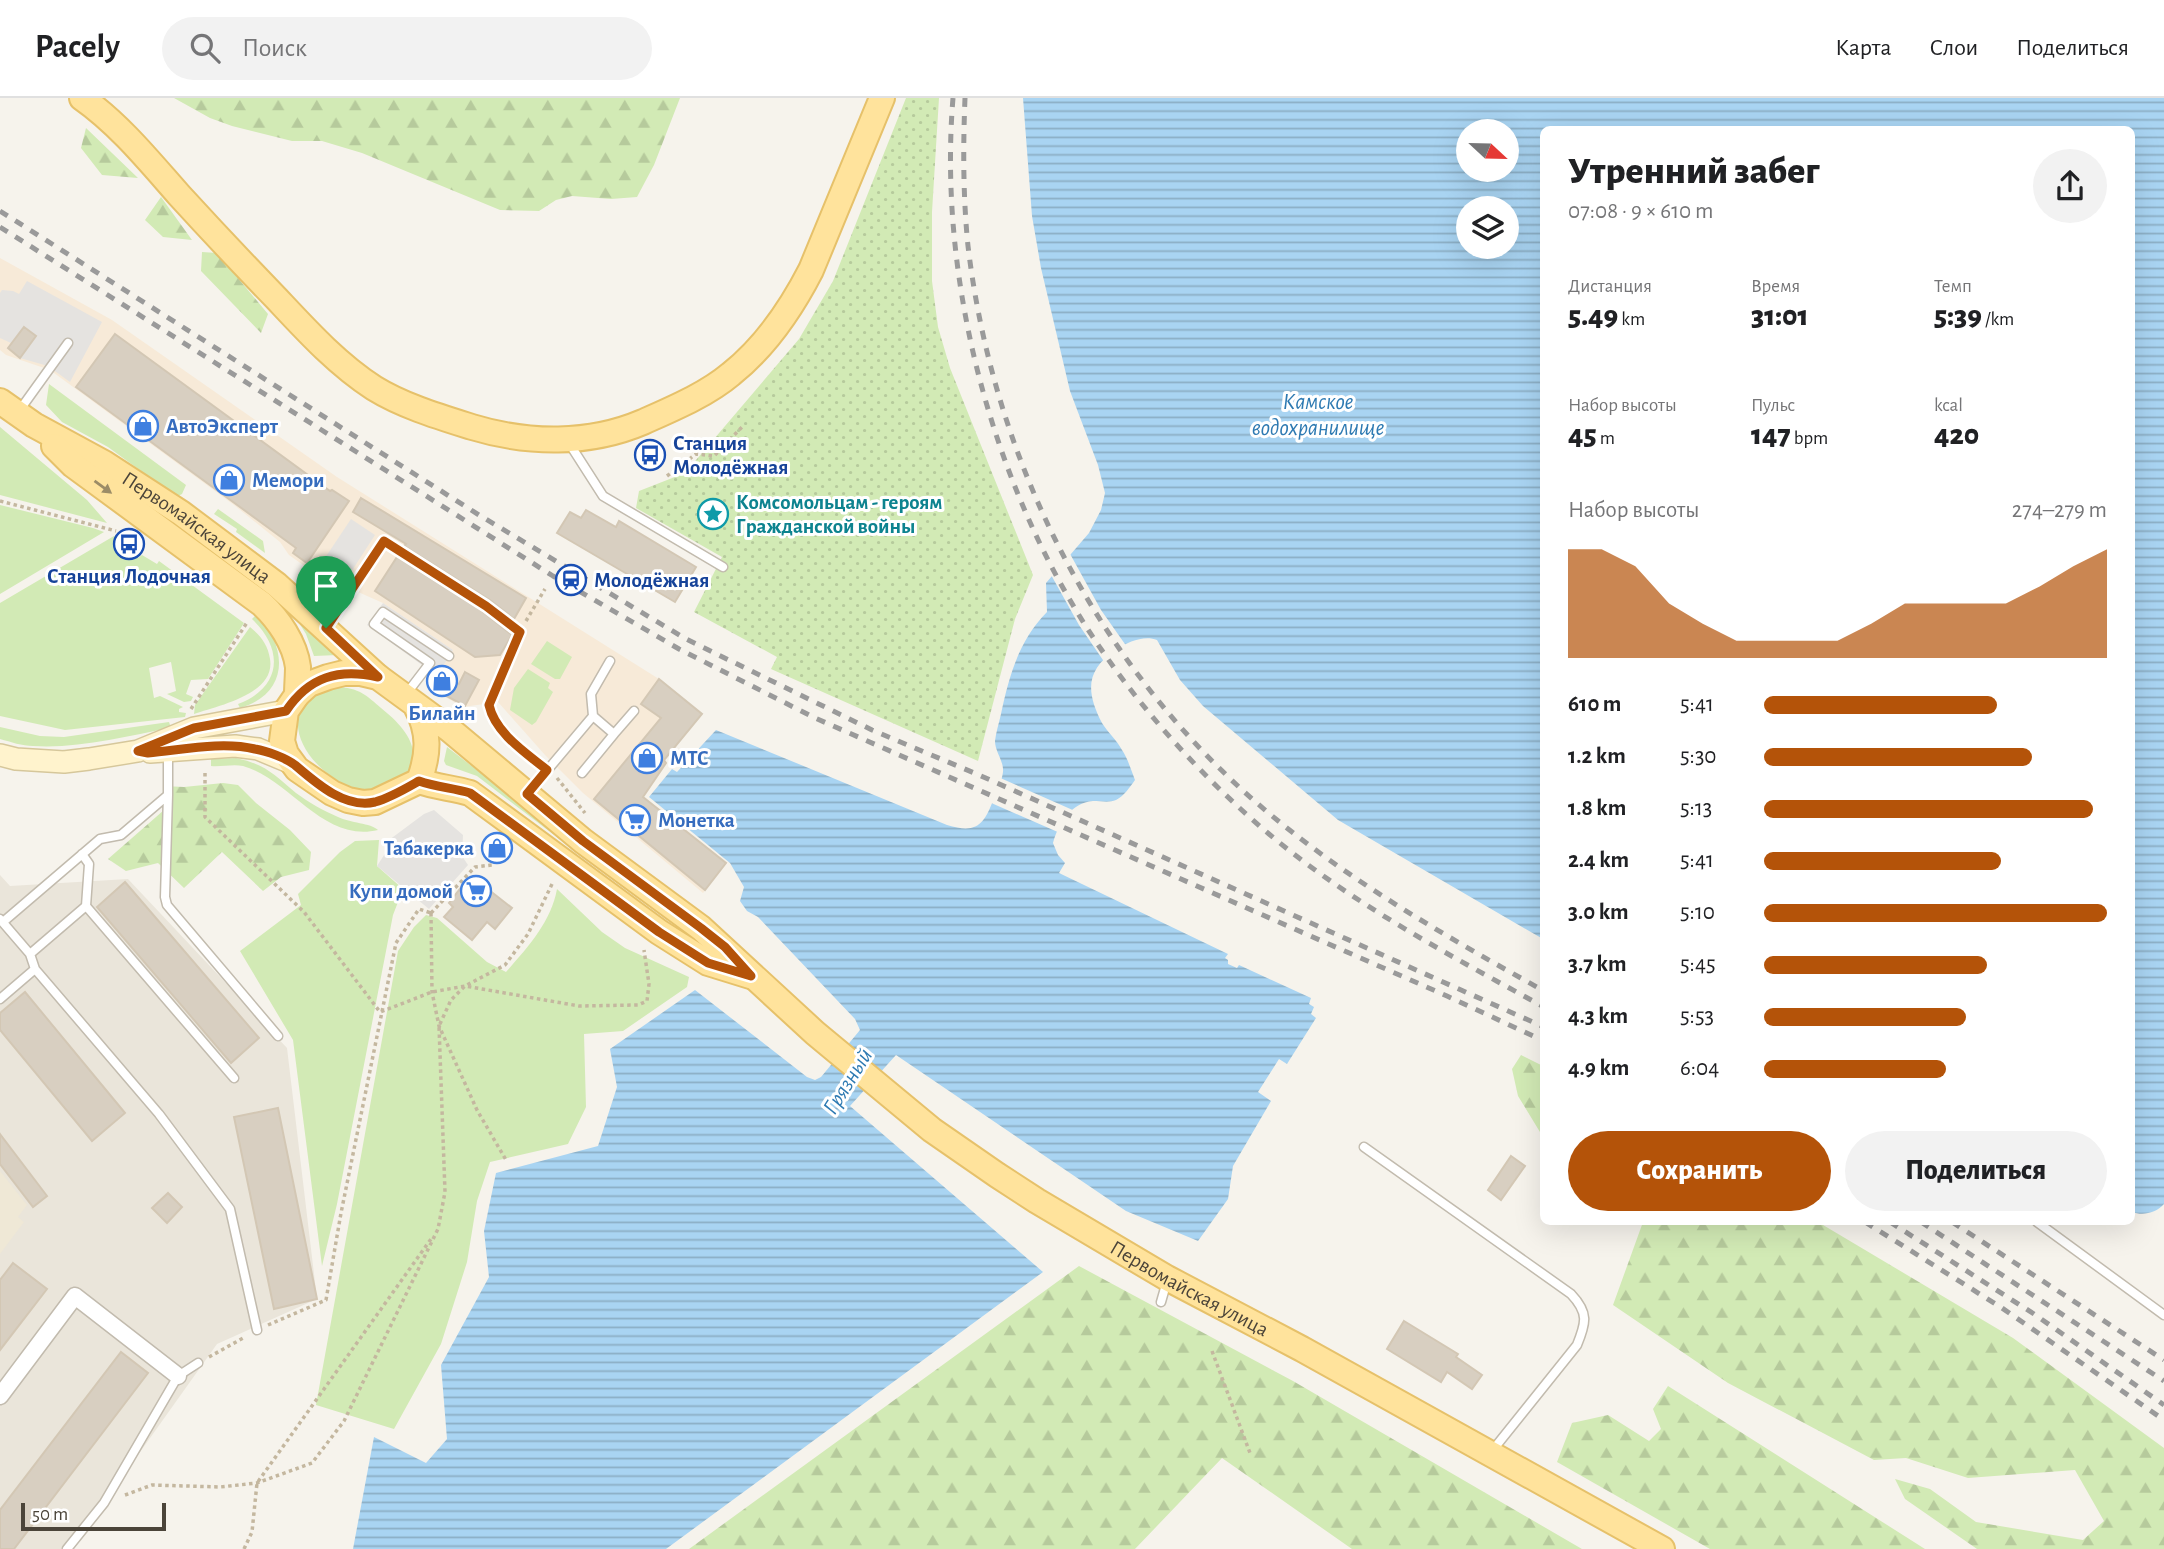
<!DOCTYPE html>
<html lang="ru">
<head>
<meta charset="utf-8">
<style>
	body { margin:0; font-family:"Alegreya Sans",sans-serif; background:#f2f2f2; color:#202124; height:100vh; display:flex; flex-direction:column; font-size:26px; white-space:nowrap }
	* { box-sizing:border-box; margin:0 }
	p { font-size:23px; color:#757577 }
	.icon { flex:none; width:38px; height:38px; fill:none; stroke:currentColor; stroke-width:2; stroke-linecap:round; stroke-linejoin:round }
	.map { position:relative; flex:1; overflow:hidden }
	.details { position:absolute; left:1540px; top:28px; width:595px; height:1099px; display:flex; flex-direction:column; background:#fff; border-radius:10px; box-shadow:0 7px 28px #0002 }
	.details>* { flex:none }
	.needle { width:46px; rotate:112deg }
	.buttons { position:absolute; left:1456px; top:21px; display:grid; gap:14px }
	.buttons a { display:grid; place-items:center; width:63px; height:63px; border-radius:50%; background:#fff; box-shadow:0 7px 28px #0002; font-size:35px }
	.scale { position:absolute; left:21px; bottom:18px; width:145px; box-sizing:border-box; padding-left:7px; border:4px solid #4b4439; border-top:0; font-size:19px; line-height:24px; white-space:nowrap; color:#4b4439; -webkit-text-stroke:5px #fff; paint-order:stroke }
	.pin { position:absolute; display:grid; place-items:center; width:60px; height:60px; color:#fff; margin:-72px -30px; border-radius:50% 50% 50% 0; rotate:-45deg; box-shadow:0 0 7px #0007 }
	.pin .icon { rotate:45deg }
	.round { display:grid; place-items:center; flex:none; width:74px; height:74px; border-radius:37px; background:#f2f2f2 }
	.summary { display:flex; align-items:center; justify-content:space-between; height:119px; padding:0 28px }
	h1 { font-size:38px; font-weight:800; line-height:52px }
	.figures { display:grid; grid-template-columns:repeat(3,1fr); gap:10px; height:119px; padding:7px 28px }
	.figures div { display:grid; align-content:center }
	.figures b { font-size:30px; font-weight:800 }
	.figures small { font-size:19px; font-weight:400 }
	.figures p { font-size:19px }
	.chart { height:196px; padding:14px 28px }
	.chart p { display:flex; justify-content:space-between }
	.chart svg { width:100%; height:126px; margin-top:7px; fill:#b45309; opacity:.7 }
	.button { display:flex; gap:14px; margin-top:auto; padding:14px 28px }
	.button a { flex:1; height:80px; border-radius:42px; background:#b45309; color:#fff; font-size:28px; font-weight:800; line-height:80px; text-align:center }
	.button a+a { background:#f2f2f2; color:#202124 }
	ul { padding:0 28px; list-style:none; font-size:23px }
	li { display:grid; grid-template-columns:112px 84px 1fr; align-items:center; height:52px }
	li i { height:18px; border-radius:9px; background:#b45309 }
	header { display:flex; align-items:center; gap:42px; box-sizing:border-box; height:98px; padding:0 35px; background:#fff; border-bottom:2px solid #e0e0e0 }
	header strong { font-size:33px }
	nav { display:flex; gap:38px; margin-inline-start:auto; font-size:24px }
	.search { width:490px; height:63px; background:#f2f2f2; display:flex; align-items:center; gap:18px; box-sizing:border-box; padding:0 24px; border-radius:38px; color:#757577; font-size:26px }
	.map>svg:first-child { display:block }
</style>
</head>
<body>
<header>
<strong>Pacely</strong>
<div class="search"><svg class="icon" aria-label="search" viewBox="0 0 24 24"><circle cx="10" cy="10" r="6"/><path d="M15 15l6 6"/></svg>Поиск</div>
<nav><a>Карта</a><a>Слои</a><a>Поделиться</a></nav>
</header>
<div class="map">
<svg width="2164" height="1451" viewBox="0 0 2164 1451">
	<defs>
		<pattern id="forest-firs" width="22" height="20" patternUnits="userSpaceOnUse" patternTransform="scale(1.75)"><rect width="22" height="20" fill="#d2eab5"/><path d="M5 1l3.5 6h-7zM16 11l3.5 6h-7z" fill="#b6ca9c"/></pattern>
		<pattern id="park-dots" width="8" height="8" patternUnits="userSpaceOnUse" patternTransform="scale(1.75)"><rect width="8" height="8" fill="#d2eab5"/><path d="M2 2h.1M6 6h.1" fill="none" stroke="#b6ca9c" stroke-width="1.8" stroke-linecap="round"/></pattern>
		<pattern id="water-rules" width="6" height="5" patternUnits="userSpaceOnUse" patternTransform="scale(1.75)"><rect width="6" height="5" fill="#a9d4f2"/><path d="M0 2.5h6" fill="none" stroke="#8caec5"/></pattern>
	</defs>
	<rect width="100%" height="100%" fill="#f6f3ec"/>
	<!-- residential -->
	<path fill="#eae5da" d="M0 777 10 788 128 781 287 950 317 1201 217 1246 71 1451H0Z"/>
	<!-- commercial -->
	<path fill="#f7ead8" d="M0 160 112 222 337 379 659 581 702 616 664 661 666 665 643 699 726 765 703 795 583 695 545 657 498 604 463 609 429 590 453 552 383 505 313 474 289 457 280 444 234 407 50 272 6 257 0 252Z"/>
	<!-- education -->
	<path fill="#efe8d6" d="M0 1073 27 1107 18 1119 24 1124 0 1156Z"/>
	<!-- grass -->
	<path fill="#d2eab5" d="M49 286 186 387 182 396 178 398 174 397 108 349 62 324 46 307Z
		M0 329 87 402 107 425 0 397Z
		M0 407 93 430 104 434 0 496Z
		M218 411 263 443 265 455 236 434 237 431 214 416Z
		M114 438 121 441 119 448 138 460 142 457 157 466 159 463 244 525 208 581 191 582 186 596 193 599 191 603 184 604 167 596 176 593 171 564 149 570 154 600 160 598 183 609 179 611V614L186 615 185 619 65 632 0 618V505Z
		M256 517C289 549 289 596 240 610L238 606C281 590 285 552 252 521Z
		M296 520 338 557 314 558 306 536Z
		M250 529C261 538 268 547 270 561 276 596 218 608 194 616L195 607Z
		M547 543 572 559 560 581H555L531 566Z
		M528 571 550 585 548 590 553 594 536 624 532 627 510 612 514 590Z
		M334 589C343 589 352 590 360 594 368 598 375 605 381 610 405 629 430 657 398 684 349 725 242 615 334 589Z
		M169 624 171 630C126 638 78 651 33 648 22 648 11 644 0 641V629L40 638 64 639Z
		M447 649 564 739 562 743 477 678 446 667 444 663Z
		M236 660C267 667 273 676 296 695 308 704 324 713 338 719 350 725 371 725 378 732 323 745 290 681 243 668 233 666 221 669 211 668V661Z
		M379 742 377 768 403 791 393 817 337 1106 322 1168 293 942 240 853 301 807 298 796 340 754 355 743Z
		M557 791 602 834 625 850 689 879 687 889 623 933 584 936 586 1009 568 1046 490 1064 477 1103 467 1164 441 1246 394 1331 316 1307 398 853 414 829 426 817 437 820 487 864 506 874C528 849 551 824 557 791Z"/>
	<!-- forest -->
	<path fill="url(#forest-firs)" d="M174 0H680L654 67 637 99 611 101 572 98 556 102 539 113 500 112 362 55 322 43H292L232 28 210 20Z
		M86 30 138 80 102 77 81 50Z
		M161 99 192 142 163 139 145 122Z
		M202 154 217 155 268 216 261 235 201 173Z
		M223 685 238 687 256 705 290 732 311 754 309 772 281 779 263 793 222 754 184 790 158 765 126 773 108 761 172 705 164 688 184 689Z
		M1521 957 1543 968V1039L1518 998 1512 971Z
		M1643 1124H1818L2013 1240 2164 1350V1451H1977L1905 1401 1895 1381 1930 1391 1976 1424 2083 1442 2104 1423 2075 1372 1968 1380 1906 1360 1874 1362 1728 1285 1613 1207Z
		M1079 1168 1293 1283 1582 1451H1352L1222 1360 1135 1451H689Z
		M1668 1288 1925 1451H1710L1557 1364 1572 1325 1608 1317 1649 1343 1661 1331 1653 1311Z"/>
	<!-- park -->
	<path fill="url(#park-dots)" d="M906 0H939L932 114V183L938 229 950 270 1033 477 1015 521 978 663 771 571 777 559 694 514 722 459 636 410 639 393 685 375 799 241 833 183Z"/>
	<!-- parking -->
	<path fill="#e5e3e0" d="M27 183 102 224 70 284 48 268 20 260 36 239 24 229 11 245 0 240V195L2 192 13 193 19 196Z
		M351 421 375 437 342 488 317 472Z
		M383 505 453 552 437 578 367 527Z
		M434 712 463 737 462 758 468 767 429 811 377 768 386 754 385 745 424 716Z"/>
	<!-- water -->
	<path fill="url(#water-rules)" fill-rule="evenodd" d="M1023 0H2164V1106C2156 1115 2143 1118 2132 1114V32H1544L1543 841 1338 722 1203 608 1180 582 1157 542C1144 537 1128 544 1117 551 1085 572 1086 594 1102 625 1108 635 1117 642 1122 652 1128 661 1131 672 1135 682 1130 689 1124 698 1116 702 1109 705 1101 703 1093 703 1071 705 1059 724 1053 745L1058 757 1065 765 1059 775 1228 856 1225 860 1228 862V866L1237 870 1239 867 1311 900 1309 906 1314 909 1311 916 1316 920 1287 966 1279 961 1258 994 1271 1003 1233 1068 1228 1101 1198 1143 1126 1113 896 957 850 1008 1043 1174 666 1451H353L374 1339 426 1365 447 1341 441 1267 489 1179 484 1133 496 1075 598 1048 617 989 610 951 695 892 807 979 815 982 821 979 860 932 855 921 758 819 747 813 740 803 744 789 730 765 649 699 672 671 677 674 716 632 947 727C977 736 984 727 994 700 997 692 1002 683 1003 674 1004 663 995 654 995 643 996 634 999 625 1001 616 1009 578 1019 542 1047 514L1046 485 1089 435 1101 412 1105 395 1098 367 1070 293 1041 170 1032 118ZM1468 33H1507V72H1468ZM1468 110H1507V149H1468Z"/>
	<!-- pier -->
	<path fill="#f6f3ec" d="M1069 454 1101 512 1127 549 1105 565 1079 527 1050 475Z
		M998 679 1075 713 1060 735 989 704Z"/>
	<!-- building -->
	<path fill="#d8cfc1" stroke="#d3c7b4" stroke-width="2" d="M24 229 36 238 20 260 8 250Z
		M115 236 330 393 332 392 349 403 307 465 293 455 296 450 76 289Z
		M361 400 526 500 514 521 490 502 404 448 406 446 353 414Z
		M586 412 616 429 619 423 696 469 675 504 557 435 570 414 581 420Z
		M397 459 482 513 512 537 500 557 475 559 375 493Z
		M465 574 479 582 465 608 441 595 448 581 459 586Z
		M659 581 702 616 664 662 666 665 643 699 726 765 705 792 594 701 661 620 641 606Z
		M475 781 512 810 495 831 487 824 472 842 444 819 453 809 449 805 463 787 468 791Z
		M125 784 259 940 231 965 97 809Z
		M25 894 125 1015 92 1043 0 932V915Z
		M278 1010 317 1201 274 1211 234 1019Z
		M0 1036 47 1098 33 1109 0 1066Z
		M1511 1058 1525 1068 1501 1102 1488 1092Z
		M168 1095 182 1109 167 1125 152 1110Z
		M13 1165 47 1191 0 1252V1182Z
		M1404 1223 1458 1256 1456 1259 1482 1277 1472 1291 1447 1274 1441 1284 1387 1251Z
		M121 1254 148 1275 14 1451H0V1412Z"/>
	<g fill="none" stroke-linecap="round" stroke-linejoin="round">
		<!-- lane casing -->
		<g stroke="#c2bbae" stroke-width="11">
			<path id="lane" d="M19 313 68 245
				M569 345 603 398 723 469
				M327 529 384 443 486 508 519 534
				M407 595 430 565 374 526 383 514 449 558
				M593 618 591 596 610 563
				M614 636 634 613
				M529 694 593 618 614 636 582 675
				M168 697 165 799 167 807 278 938
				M82 756 89 766 86 808
				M0 821 30 856 35 871 0 901
				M3 824 100 741 121 737 168 697V655
				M30 856 86 808 234 980
				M35 871 159 1016 230 1111 257 1232
				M1364 1049 1571 1196C1589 1215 1586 1225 1577 1247L1492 1353
				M2037 1124 2164 1217
				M1161 1204 1167 1183
				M67 1451 104 1405 178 1278 198 1265"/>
		</g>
		<!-- street casing -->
		<g stroke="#c2bbae" stroke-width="19">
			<path id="street" d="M0 1298 75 1198 178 1278"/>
		</g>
		<!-- secondary casing -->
		<g stroke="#d6c79b" stroke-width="24">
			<path id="secondary" d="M150 654 235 648 258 651 294 666
				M0 657 16 661 64 664 89 661 138 653 194 630 286 613"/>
		</g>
		<!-- primary casing -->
		<g stroke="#e6c16a" stroke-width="28">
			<g id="primary">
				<path d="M82 0C119 26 149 63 179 97 211 132 244 167 277 201 307 233 337 266 374 290 403 308 440 319 472 329 528 346 589 347 643 324 672 311 706 297 731 276 766 248 791 211 811 172L882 0"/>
				<path id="s1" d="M0 303 34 327 104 365 181 415 277 487 378 579"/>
				<path d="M54 348 73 367 262 506C278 521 295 545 298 569 298 578 297 588 297 597"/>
				<path id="s2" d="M416 608C430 634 429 656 419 683L375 704 363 705 348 702 332 695 297 671 286 656 282 643 286 613 297 597 309 586 328 579 344 575H361L378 579 449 631 583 743 701 830 815 935 932 1032 997 1077 1037 1103 1167 1180 1302 1251 1662 1451"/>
				<path d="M419 683C436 689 453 690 470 695L659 834 708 865 750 878"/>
			</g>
		</g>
		<!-- path -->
		<path stroke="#c4b79f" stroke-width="3.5" stroke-dasharray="3.5 3.5" stroke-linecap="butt" d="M667 378 696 356 714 358 742 329
			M0 403 116 433
			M526 523 545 491
			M515 546 489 607C495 632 519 649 537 664
			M191 611 248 523
			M205 675V719L304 814 380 914 432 894 465 888 579 908 638 907 647 903 649 886 644 852
			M557 680 585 715
			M431 815 432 894 439 928 477 1012 506 1062
			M431 815 475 769 492 767 510 749
			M268 1227 326 1202 341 1115 396 845 419 811 431 815
			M1212 1253 1250 1355
			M209 1259 245 1239
			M125 1397 152 1387 220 1389 257 1385 312 1365 344 1323 438 1131 445 1094 439 928 451 902 465 888 505 867 528 836 553 784
			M244 1451 252 1434 257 1385 431 1141"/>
		<!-- lane -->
		<use href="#lane" stroke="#fff" stroke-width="8"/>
		<!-- street -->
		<use href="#street" stroke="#fff" stroke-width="16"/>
		<!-- secondary -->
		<use href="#secondary" stroke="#fff3cd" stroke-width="21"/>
		<!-- primary -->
		<use href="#primary" stroke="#ffe39c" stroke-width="24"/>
		<!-- rail -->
		<path stroke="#9a9a9a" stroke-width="5" stroke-dasharray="9 9" stroke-linecap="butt" d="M953 0C939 167 984 352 1067 497 1118 586 1190 669 1269 736 1351 805 1449 857 1544 909
			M965 0C963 49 963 99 968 148 994 367 1101 576 1271 717 1354 786 1449 840 1544 893
			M0 113 479 417 686 541 872 632 979 677 1544 929
			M0 129 553 478 679 551 815 620 1447 898 1544 943
			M1865 1124 2002 1210 2164 1322
			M1890 1124 2034 1216 2164 1307
			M1921 1124 2164 1283
			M1952 1124 2164 1262"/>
	</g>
	<!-- one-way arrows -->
	<defs><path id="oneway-solid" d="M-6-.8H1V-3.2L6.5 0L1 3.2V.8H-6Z" transform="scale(1.75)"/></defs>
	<use fill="#9c8c66" href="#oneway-solid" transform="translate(103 389) rotate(36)"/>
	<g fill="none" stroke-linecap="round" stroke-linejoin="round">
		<!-- route casing -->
		<g stroke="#fff" stroke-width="14">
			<path id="route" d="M384 443 486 508 520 534 489 607C495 635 526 655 547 672L527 696 583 743 701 830 725 849 751 878 708 865 659 834 470 695C453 690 436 689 419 683 405 691 390 700 375 704 345 711 316 685 295 667 286 660 267 653 255 651 221 643 182 652 148 655L138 653 194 630 286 613C309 579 338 570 378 579L326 530Z"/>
		</g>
		<!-- route -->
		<use href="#route" stroke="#b45309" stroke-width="9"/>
	</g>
	<!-- icons -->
	<defs>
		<g id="shop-ring" transform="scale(1.575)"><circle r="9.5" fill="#fff" stroke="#3f7fe0" stroke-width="1.5"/><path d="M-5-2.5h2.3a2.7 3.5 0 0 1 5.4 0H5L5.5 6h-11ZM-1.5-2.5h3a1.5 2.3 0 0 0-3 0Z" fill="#3f7fe0"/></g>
		<g id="bus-ring" transform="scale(1.575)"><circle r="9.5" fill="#fff" stroke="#1a4fb4" stroke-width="1.5"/><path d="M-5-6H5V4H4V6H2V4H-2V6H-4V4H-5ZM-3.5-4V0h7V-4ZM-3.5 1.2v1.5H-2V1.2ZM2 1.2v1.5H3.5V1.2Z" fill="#1a4fb4"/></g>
		<g id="sight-ring" transform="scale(1.575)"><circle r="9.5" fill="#fff" stroke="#0f9aa8" stroke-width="1.5"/><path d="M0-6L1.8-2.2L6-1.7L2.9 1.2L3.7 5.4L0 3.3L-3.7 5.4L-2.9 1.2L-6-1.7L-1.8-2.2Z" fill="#0f9aa8"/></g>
		<g id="station-ring" transform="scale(1.575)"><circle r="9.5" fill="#fff" stroke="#1a4fb4" stroke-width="1.5"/><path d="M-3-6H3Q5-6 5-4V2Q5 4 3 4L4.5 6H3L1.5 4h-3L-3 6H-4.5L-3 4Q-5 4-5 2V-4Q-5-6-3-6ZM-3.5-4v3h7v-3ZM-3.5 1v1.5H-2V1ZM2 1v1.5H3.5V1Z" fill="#1a4fb4"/></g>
		<g id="supermarket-ring" transform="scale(1.575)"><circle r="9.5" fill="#fff" stroke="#3f7fe0" stroke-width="1.5"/><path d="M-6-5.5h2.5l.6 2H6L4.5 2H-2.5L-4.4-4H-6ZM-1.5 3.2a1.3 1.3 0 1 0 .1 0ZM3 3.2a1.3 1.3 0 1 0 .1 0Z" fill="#3f7fe0"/></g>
	</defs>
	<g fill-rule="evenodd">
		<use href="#shop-ring" x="143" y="328"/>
		<use href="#bus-ring" x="650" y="357"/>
		<use href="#shop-ring" x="229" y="382"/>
		<use href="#sight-ring" x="713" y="416"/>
		<use href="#bus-ring" x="129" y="446"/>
		<use href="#station-ring" x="571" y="482"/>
		<use href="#shop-ring" x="442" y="583"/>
		<use href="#shop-ring" x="647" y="660"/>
		<use href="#supermarket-ring" x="635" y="722"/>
		<use href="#shop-ring" x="497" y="750"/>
		<use href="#supermarket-ring" x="476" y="793"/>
	</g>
	<g text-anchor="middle" stroke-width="6" stroke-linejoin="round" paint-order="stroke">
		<!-- shop labels -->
		<g font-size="21" font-weight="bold" fill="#366cbe" stroke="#fff" text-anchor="start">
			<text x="166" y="335">АвтоЭксперт</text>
			<text x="252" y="389">Мемори</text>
			<text x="442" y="622" text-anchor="middle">Билайн</text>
			<text x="670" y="667">МТС</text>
			<text x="658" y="729">Монетка</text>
			<text x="474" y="757" text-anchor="end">Табакерка</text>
			<text x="453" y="800" text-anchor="end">Купи домой</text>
		</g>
		<!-- transit labels -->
		<g font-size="21" font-weight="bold" fill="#164399" stroke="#fff" text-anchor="start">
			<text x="673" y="352">Станция<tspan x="673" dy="24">Молодёжная</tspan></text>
			<text x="129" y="485" text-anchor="middle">Станция Лодочная</text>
			<text x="594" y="489">Молодёжная</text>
		</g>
		<!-- culture labels -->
		<g font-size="21" font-weight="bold" fill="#0d838f" stroke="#fff" text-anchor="start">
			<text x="736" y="411">Комсомольцам - героям<tspan x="736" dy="24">Гражданской войны</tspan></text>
		</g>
		<!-- street labels -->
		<g font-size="21" fill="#4b4439" stroke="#fff">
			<text dy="7" stroke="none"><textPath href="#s1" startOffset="234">Первомайская улица</textPath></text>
			<text dy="7" stroke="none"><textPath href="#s2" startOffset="1402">Первомайская улица</textPath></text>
		</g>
		<!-- water labels -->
		<g font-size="23" font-style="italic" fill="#2e7ab2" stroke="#fff">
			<text x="1318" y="311">Камское<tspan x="1318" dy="26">водохранилище</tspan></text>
			<text transform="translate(847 983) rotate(-58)" y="8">Грязный</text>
		</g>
	</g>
</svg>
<div class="buttons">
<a><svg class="needle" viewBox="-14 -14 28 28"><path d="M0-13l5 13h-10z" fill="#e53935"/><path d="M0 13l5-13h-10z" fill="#757577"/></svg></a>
<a><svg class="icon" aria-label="layers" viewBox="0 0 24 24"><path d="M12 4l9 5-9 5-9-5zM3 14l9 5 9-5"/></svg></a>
</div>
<div class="scale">50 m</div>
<div class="pin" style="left:326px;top:530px;background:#1e9e55"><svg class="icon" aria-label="arrive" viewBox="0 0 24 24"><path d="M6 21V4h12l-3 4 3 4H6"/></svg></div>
<section class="details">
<div class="summary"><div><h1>Утренний забег</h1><p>07:08 · 9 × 610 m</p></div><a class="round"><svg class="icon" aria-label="share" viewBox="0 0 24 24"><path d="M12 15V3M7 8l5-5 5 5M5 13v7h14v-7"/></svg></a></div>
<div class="figures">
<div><p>Дистанция</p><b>5.49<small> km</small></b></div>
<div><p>Время</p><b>31:01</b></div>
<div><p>Темп</p><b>5:39<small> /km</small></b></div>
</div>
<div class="figures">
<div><p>Набор высоты</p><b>45<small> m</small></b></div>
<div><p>Пульс</p><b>147<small> bpm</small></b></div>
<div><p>kcal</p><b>420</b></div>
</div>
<div class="chart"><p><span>Набор высоты</span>274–279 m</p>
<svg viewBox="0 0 160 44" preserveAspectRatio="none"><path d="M0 44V6L10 6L20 12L30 25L40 32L50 38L60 38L70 38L80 38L90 32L100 25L110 25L120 25L130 25L140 19L150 12L160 6V44z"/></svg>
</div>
<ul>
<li><b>610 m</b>5:41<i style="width:68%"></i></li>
<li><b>1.2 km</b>5:30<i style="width:78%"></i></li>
<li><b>1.8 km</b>5:13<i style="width:96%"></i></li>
<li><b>2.4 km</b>5:41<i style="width:69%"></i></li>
<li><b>3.0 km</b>5:10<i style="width:100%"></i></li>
<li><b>3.7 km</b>5:45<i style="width:65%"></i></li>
<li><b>4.3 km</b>5:53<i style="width:59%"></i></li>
<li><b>4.9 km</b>6:04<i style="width:53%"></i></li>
</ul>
<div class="button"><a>Сохранить</a><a>Поделиться</a></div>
</section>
</div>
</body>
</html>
